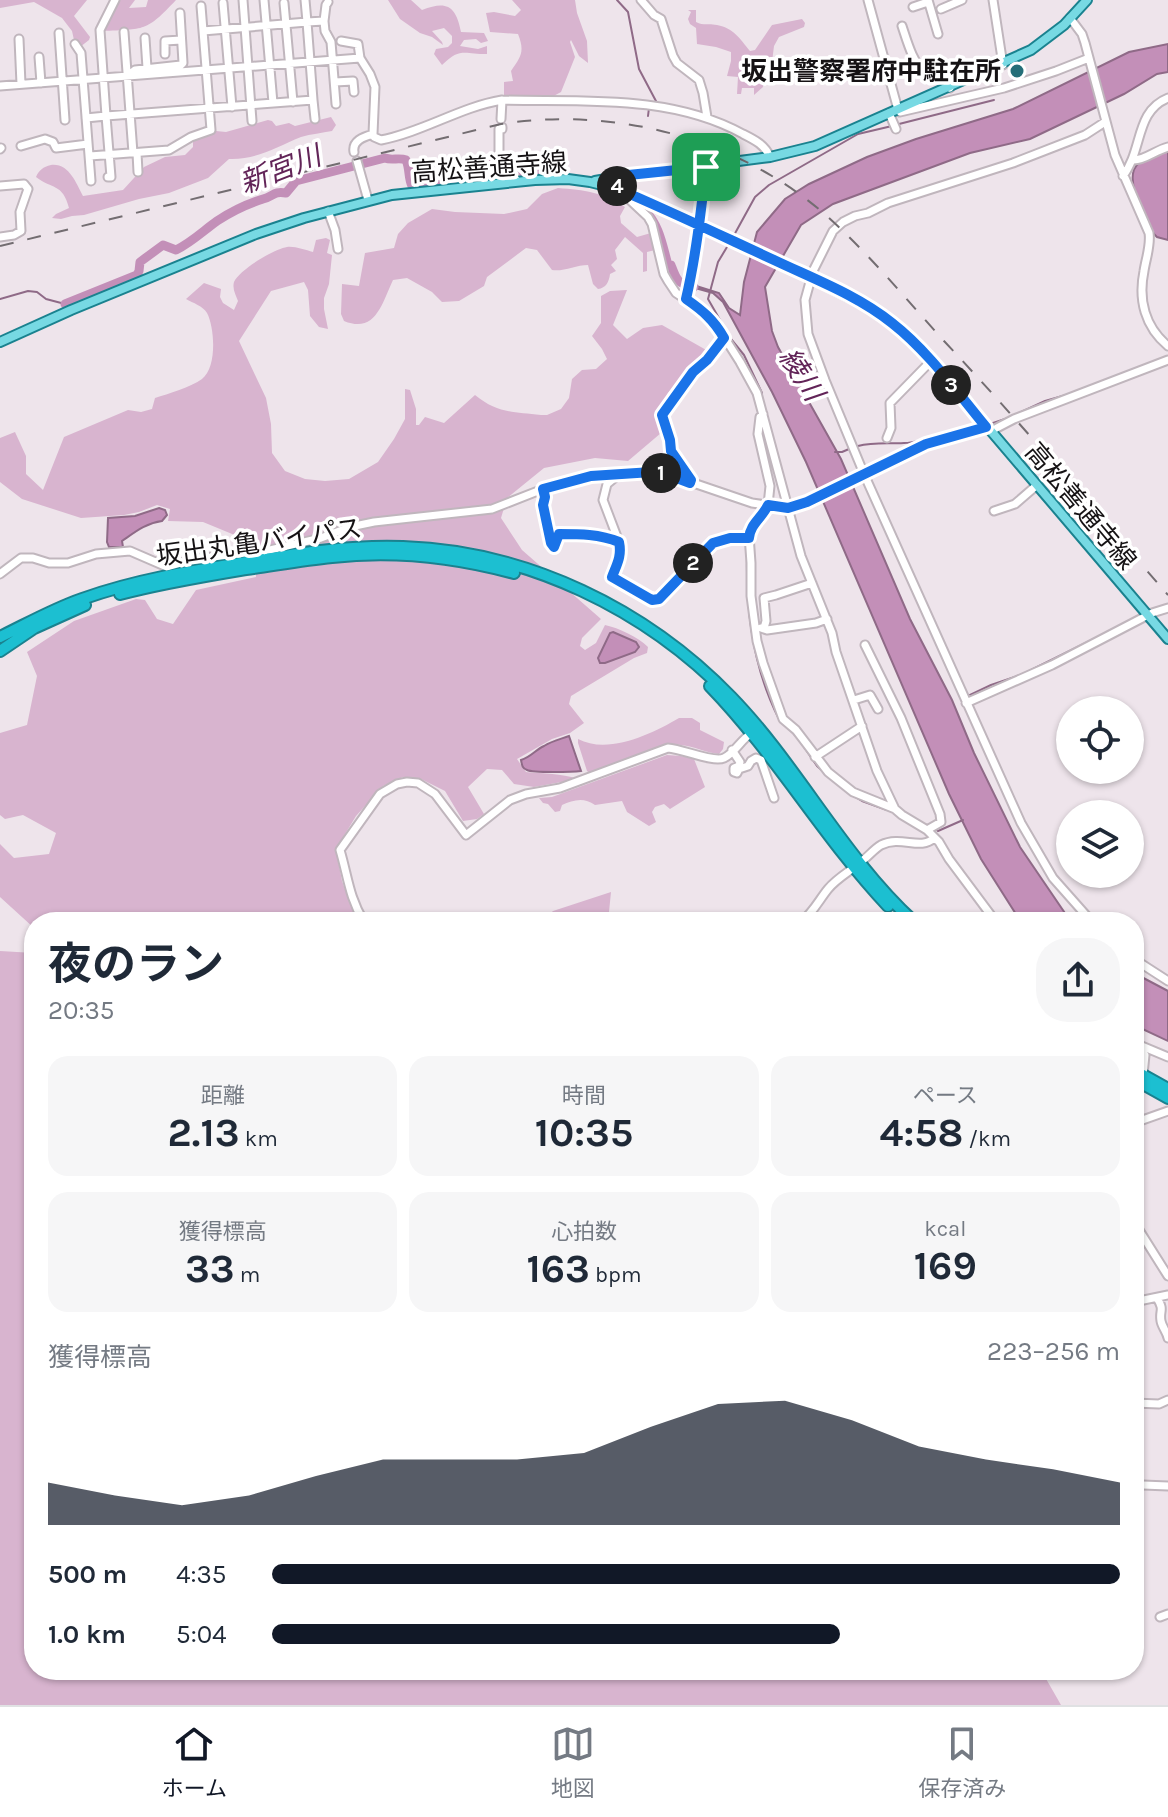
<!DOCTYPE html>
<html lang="ja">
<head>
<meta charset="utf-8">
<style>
	body { margin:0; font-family:Karla,"Noto Sans JP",sans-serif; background:#f6f6f7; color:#1f2937; height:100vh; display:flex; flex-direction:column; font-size:30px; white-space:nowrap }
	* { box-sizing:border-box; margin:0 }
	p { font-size:26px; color:#747a83 }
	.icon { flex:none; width:44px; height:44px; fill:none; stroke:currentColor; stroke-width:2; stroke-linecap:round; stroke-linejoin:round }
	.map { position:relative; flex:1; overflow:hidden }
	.side { position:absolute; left:24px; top:912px; width:1120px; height:768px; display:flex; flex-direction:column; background:#fff; border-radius:32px; box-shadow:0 2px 6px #0004 }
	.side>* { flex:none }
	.controls { position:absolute; left:1056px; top:696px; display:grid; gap:16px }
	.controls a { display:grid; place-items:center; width:88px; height:88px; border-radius:50%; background:#fff; box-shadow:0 2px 6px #0004; font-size:40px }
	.pin { position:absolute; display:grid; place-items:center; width:68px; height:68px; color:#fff; margin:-34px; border-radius:16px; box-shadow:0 4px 12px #0006 }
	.km { position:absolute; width:40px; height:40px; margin:-20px; border-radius:50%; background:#222; color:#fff; font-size:22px; line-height:40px; text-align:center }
	.round { display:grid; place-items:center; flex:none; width:84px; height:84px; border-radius:32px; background:#f6f6f7 }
	.head { display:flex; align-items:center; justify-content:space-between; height:136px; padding:0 24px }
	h1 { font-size:44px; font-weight:700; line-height:60px }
	.metrics { display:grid; grid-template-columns:repeat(3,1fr); gap:12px; height:136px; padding:8px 24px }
	.metrics div { display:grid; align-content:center; border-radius:20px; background:#f6f6f7; text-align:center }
	.metrics b { font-size:40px; font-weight:700 }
	.metrics small { font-size:22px; font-weight:400 }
	.metrics p { font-size:22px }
	.chart { height:224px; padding:16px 24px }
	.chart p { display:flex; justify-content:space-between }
	.chart svg { width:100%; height:144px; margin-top:8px; fill:#111827; opacity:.7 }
	ul { padding:0 24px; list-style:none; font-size:26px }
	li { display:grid; grid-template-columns:128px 96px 1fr; align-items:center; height:60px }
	li i { height:20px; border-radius:10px; background:#111827 }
	.menu { display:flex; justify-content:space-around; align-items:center; height:112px; border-top:2px solid #e0e1e3; background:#fff; font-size:22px; color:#747a83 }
	.menu a { display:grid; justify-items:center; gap:4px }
	.menu .on { color:#111827 }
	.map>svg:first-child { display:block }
</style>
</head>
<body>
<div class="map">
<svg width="1168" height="1705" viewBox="0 0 1168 1705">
	<rect width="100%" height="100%" fill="#eee4eb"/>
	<!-- green -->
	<path fill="#d8b4cf" d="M0 0H87L74 16 90 37 89 40 80 47 74 40 72 31 62 18 34 2 0 8Z
		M117 0H135L129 8 146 7 148 0H176C146 32 145 29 102 31Z
		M388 0H411L422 10C447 0 456 6 461 32L484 33 488 41 481 43 476 39 464 40 460 46 478 49 487 46V54C464 54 460 47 442 65L434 54 436 49 448 47 452 43V36L444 28 432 31 442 42 443 45 432 37 420 33 400 19Z
		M512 0H575L577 13 587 41 588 63 579 56 571 40 570 42 575 57 561 92 550 98 504 97V82L513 81 511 71C521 56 525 52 518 34L490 32 486 13 494 12 515 16 521 10Z
		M688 10H696V22C704 26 708 23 717 25 734 28 740 39 750 51L755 50 772 25 802 19 805 23 804 27 779 37 774 46 772 62 766 66 763 87 754 95V88H742L741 94H737L738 77 727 76 731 61V52L716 47 697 44 696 28 690 24 688 19 691 12Z
		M331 117 336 125 332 131C322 133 311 134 301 137 276 147 257 160 229 159L208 178 169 193 139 199 84 215 72 216 61 219 52 218 56 214 69 208C63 183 51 189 36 177 39 170 43 167 51 165 69 163 76 183 83 196L123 190 144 167 165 157 185 155 193 147V141L216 131 226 132 268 120 272 121 276 126 289 123 295 126Z
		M558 188C585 190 602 192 625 207L620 216 621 223 637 237 651 233 655 250 647 252V271L643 272V253L625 237 615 250 617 259 611 265 616 271 610 274C609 282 606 288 598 289L593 284 588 265C576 265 563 272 552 270L537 250 526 248 487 277 484 286 459 301 442 302 432 292 407 278 393 280C382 303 376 334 344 321L341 314 342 284 359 286 365 253 394 248 398 234 408 223 432 209 455 212 504 214 527 209 542 194Z
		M326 238 330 240 327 253 332 255 329 284 324 298V309L328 329 319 327 310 316 308 290 304 282 271 291 239 341 266 398 271 424 272 453 285 471 305 479 325 481 349 479 378 462 394 439 405 419V389L410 390 416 409V425H419L425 417 444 423 475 395C497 413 513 412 541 415H547L561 409 569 398 572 379 582 370 596 369 607 359 602 349 592 336 601 323V296L610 291 627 290 613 325 627 339 643 328 662 325 708 351 668 393 656 419 661 433 628 461 595 458 544 468 507 498 501 518 522 550 601 619 582 638 580 646 585 650 596 643 605 625C619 628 638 637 648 647L647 653 634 658 571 696 569 704 584 723 570 733 552 739 517 759 526 772C545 774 560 773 578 779L534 787 514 784 502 770 487 769 468 787 484 814 477 819 463 821 445 791 421 779 403 777 383 786 356 816 336 849 342 881 357 922H34V928L0 897V844L14 858 49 854 56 833 23 815 5 819 0 815V733L27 725 37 676 27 652 74 621 136 599 145 600 157 619 173 624 196 590 256 577 254 547 237 536 203 522 168 521 170 509 157 505 139 512 124 515 81 518 22 499 0 482V438L15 432 26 456V474L43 490 64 437 128 410 141 412 152 409 155 398C168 394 191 387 202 379 217 368 215 328 207 313 203 306 193 303 186 299L204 283 221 289 220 297 223 303 234 310 238 301C236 295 232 289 234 282 239 270 274 249 287 247 295 246 305 250 313 252L316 240Z
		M679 718H692L700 723V730L724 742 723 749 719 754C706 753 694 746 681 745 661 742 613 767 590 773L587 771 578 743V739C608 755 652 734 679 718Z
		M667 755 681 756 694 759 705 787 670 809 664 804 655 807 652 812 656 822 649 826 627 812 622 801 595 805C584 797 573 800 562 805L560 811 555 812 548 804 543 803 539 798 552 797Z
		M611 892 608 922H541L553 911Z
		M0 951 34 953V1670H1041L1061 1705H0Z"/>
	<!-- water -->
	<path fill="#c38fb8" stroke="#8f6a87" stroke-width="2" d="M1168 44V72L1157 74 1124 94 1030 139 970 153 833 204 801 225 765 287 772 331 778 347 841 459 910 619 952 700 974 753 1020 847 1071 922H1021L981 859 949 794 806 462 772 392 723 302 713 293 692 287 693 285 719 293 729 308 740 315 744 282 757 232 785 199 809 184 867 157 916 139 1013 109 1129 52Z
		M1168 148V240L1157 237 1154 234C1146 218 1121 177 1139 163 1147 156 1159 153 1168 148Z
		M159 508 165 510 167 515 162 521C146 523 135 532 122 541L123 547H109L107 542 108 518 135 516Z
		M613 632 636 642 639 647 635 652 605 663H600L598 658 610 633Z
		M569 736 581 771C573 772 533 773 527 770 522 768 522 765 521 760 531 757 535 750 544 746 552 741 561 739 569 736Z
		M1134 973 1168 991V1041L1134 1025Z"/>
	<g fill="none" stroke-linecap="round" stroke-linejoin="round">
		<!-- stream -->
		<path stroke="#8f6a87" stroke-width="2" d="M617 0 628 12 639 69 657 103H655
			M648 116 649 108
			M899 124 994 100
			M733 237 755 197 769 185 858 134 892 126
			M730 242 718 262 708 299 731 339 744 355 762 393
			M0 299 28 291 37 292 46 299 65 304
			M1019 413 1045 401 1066 395
			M990 424 1008 418
			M858 446C873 442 888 444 904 443 917 443 929 436 943 436
			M835 452H842L849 449
			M746 536 748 526 761 510
			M747 558C746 613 754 670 779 719
			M1131 620 1141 615
			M970 695 991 685 1023 674 1108 632
			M787 727 796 736
			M800 741 817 766 835 782
			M852 795 862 801 887 810
			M936 829 938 831 963 820"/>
		<!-- river -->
		<path stroke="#c38fb8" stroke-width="9" d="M644 209C660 226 662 244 668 265H671C677 281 677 283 694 287
			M65 304 137 275 139 271 140 262 163 245 176 250C192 242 203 231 217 221 232 211 247 204 263 199 274 196 273 191 286 193L296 181 385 158C392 161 399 157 406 160 410 169 408 178 412 186L447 182 459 177 472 175 489 163 504 159 511 168 518 172H561"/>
		<!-- minor casing -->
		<g stroke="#c0b6bd" stroke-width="11">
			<path id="minor" d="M115 0 100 30 106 116 313 100 307 22 203 31
				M243 0 252 121
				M264 0 273 103
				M305 0 307 22 324 21 325 31 331 42 336 104
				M641 0 654 15 661 19 673 56 677 63 699 80 703 93 707 117
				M868 0 897 106 900 112 1004 88 1056 71 1089 58
				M928 0 938 34
				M993 0 1003 65
				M223 3 232 107
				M284 3 293 102
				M913 7 928 2
				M941 9 962 0
				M1070 18 1082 34 1085 43 1115 155 1149 233C1151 245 1146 258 1144 271 1138 300 1145 327 1168 346
				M324 21 326 5 328 2
				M902 26C908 44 912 60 925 74L945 77 950 88
				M124 32 133 153
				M59 33 65 120
				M145 38 147 68
				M19 39 21 84
				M341 41 358 44 360 58 370 74 375 87 373 134 374 137 381 140C423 132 460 107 502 100 583 102 670 94 743 134 755 140 765 145 770 157
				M75 44 81 53 91 181
				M165 54V41L181 40
				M39 57 41 83
				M129 75 135 70 181 65 183 63 180 13
				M335 82 353 81 354 92
				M0 86 360 58
				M313 100 315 119
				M889 113 896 129
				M86 118 106 116 111 177H108
				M501 119 502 100
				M502 127V129H499V155L517 181
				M21 146 45 139 53 142 56 148 88 144
				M0 149 1 148
				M354 152C352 141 363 137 373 134
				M137 153 138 172
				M90 156 169 150 191 137 211 130 201 6
				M1134 160C1145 160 1156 150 1168 147
				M357 161 368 200
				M1123 176C1143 150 1135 111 1168 98
				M0 186 24 184 28 189 20 212 21 231 14 235 0 237
				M618 189 648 217 652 224 664 274 668 281 676 293 702 310 714 321 740 362 757 393 801 556 832 633 836 652 877 771 895 809
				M328 211 335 230 338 249
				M686 299 695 250 706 167
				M763 414 760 417 758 434 770 486 768 505 764 512 752 526 749 535 751 563V596L757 641 763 663 783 719 796 730 828 772 853 792 895 809 902 815 927 830 939 842 949 859 996 922
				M991 431 1014 419 1168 360
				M887 438 891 428 890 403 931 361
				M618 475 607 484 603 500 619 542
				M690 483 691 480 671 451 670 440 662 415 693 372 707 360 724 338
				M543 489 545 497 543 505 551 543 554 547 559 534 606 537 619 542C622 556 617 564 612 577L652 600 659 599 713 543 730 538H749
				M994 511 1015 504 1037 485
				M0 574 21 558H33L49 563H68L96 554 130 551 167 567 196 559 270 550 321 538 350 527 374 522 492 509 543 489 591 476 661 472 752 503 788 508 807 502 926 444 986 427
				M761 628 767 630 816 623 827 619
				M764 628 766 621 764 598 776 595 812 583
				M865 645 901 718 940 814 941 822 927 830
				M854 700 870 695 878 709
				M966 703 1052 665 1152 613 1168 608
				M732 750 740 762 739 766 734 768V772L737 773 739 769 748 766 751 761 756 758 761 760 774 798
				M815 757 862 726
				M364 922C349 897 348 877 340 850L380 794 397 784 407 782 418 783 435 794 466 835 510 800 526 794 560 788 668 748C683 749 713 763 724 758 735 753 741 739 752 733
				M801 922C813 913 819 900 828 889 838 877 851 871 862 861 869 856 874 849 881 845 902 835 920 851 934 838
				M1092 922 1053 878 1021 823 864 474 825 380 808 334 805 300 813 271 833 231 843 222 855 216 868 213 888 203 1013 163 1085 135 1105 122
				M1134 959 1168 981
				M1134 1043 1145 1055 1143 1075
				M1137 1044 1168 1057
				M1134 1123 1168 1111
				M1134 1222 1168 1276
				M1157 1298C1165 1311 1159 1310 1161 1321 1162 1327 1167 1332 1168 1338
				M1134 1302 1168 1295
				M1134 1403 1159 1404 1168 1400
				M1143 1485 1168 1486
				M1160 1617 1168 1614"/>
		</g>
		<!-- major casing -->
		<g stroke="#1a828f" stroke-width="12">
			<path id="major" d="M595 181 623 176 770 157 815 146 1031 50 1064 25 1087 0
				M807 276 873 309 908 336 991 431 1168 639
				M0 342 71 310 256 234 304 218 392 195 535 180 568 179 590 182 618 189 682 218"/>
		</g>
		<!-- highway casing -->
		<g stroke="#1a828f" stroke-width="14">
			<path id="highway" d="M120 594C161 583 204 576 246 569 275 565 303 560 332 557 393 550 455 557 514 573
				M34 628 85 605
				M0 637C27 624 53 609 82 599 135 580 191 571 247 562 299 553 351 545 403 547 527 551 646 609 731 697 798 766 842 856 914 922
				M0 651 37 626
				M710 686C776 754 823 837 888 906
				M1134 1070 1168 1089
				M1134 1079 1168 1098"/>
		</g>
		<!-- minor -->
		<use href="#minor" stroke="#fff" stroke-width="7"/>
		<!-- major -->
		<use href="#major" stroke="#77d9e3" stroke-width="8"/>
		<!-- highway -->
		<use href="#highway" stroke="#1cbfd1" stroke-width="10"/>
		<!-- rail -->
		<path stroke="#736d71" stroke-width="2" stroke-dasharray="14 14" stroke-linecap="butt" d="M0 246 501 124C617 106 740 139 828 217 868 253 907 300 944 341 1021 423 1094 510 1168 595"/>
		<!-- major-bridge casing -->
		<g stroke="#1a828f" stroke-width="12" stroke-linecap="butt">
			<path id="major-bridge" d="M682 218 807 276"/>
		</g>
		<!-- major-bridge -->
		<use href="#major-bridge" stroke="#77d9e3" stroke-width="8"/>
	</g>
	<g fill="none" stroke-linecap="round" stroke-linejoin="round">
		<!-- route casing -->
		<g stroke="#fff" stroke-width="16">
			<path id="route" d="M706 167C701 211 696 256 686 299 702 310 714 320 724 338L707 360 693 372 662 415 670 440 671 451 691 480 690 483 661 472H652L591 476 543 489 545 497 543 505 551 543 554 547 559 534C580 534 599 534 619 542 622 556 617 564 612 577L652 600 659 599 713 543 730 538H749C750 524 762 518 768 505L788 508 807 502 926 444 986 427C957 392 928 351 892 323 857 295 814 279 774 260 722 236 670 211 618 189 616 185 614 180 619 176L706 167"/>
		</g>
		<!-- route -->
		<use href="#route" stroke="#1a73e8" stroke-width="10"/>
	</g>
	<!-- markers -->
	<circle fill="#256e78" stroke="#fff" stroke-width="3" cx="1017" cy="71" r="8"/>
	<g text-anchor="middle" stroke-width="7" stroke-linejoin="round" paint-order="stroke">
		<!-- poi labels -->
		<g font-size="26" font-weight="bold" fill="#151214" stroke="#fff" text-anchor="end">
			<text x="1001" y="80">坂出警察署府中駐在所</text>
		</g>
		<!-- street labels -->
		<g font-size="26" fill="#151214" stroke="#fff">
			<text transform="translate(489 167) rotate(-4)" y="9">高松善通寺線</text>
			<text transform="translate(1081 506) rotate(50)" y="9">高松善通寺線</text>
			<text transform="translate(259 542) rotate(-8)" y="9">坂出丸亀バイパス</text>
		</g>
		<!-- water labels -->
		<g font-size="28" font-style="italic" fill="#622458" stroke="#fff">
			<text transform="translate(280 169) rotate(-21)" y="10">新宮川</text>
			<text transform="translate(802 374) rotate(57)" y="10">綾川</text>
		</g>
	</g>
</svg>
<div class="controls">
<a><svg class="icon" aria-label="locate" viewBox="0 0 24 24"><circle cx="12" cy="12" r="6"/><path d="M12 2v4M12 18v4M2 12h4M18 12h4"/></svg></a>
<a><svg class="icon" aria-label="layers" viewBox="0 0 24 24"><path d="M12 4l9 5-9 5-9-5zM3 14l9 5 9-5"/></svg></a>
</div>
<div class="pin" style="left:706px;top:167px;background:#1e9e55"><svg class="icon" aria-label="arrive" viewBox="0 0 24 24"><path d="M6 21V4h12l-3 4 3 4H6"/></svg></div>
<b class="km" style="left:661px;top:473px">1</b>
<b class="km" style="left:693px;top:563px">2</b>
<b class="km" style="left:951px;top:385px">3</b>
<b class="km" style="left:617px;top:186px">4</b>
<section class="side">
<div class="head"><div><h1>夜のラン</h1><p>20:35</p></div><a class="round"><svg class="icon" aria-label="share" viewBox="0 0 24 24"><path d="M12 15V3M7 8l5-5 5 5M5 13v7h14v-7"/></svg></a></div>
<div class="metrics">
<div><p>距離</p><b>2.13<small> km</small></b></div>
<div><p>時間</p><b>10:35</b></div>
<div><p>ペース</p><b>4:58<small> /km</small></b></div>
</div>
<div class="metrics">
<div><p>獲得標高</p><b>33<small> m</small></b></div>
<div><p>心拍数</p><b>163<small> bpm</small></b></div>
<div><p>kcal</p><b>169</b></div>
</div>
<div class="chart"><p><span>獲得標高</span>223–256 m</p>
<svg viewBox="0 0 160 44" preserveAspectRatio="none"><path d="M0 44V31L10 35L20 38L30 35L40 29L50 24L60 24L70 24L80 22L90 14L100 7L110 6L120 12L130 20L140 24L150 27L160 31V44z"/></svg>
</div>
<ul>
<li><b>500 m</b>4:35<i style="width:100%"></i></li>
<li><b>1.0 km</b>5:04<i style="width:67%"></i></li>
</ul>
</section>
</div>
<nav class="menu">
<a class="on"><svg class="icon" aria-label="home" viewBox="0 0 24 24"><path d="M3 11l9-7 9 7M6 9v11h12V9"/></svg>ホーム</a>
<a><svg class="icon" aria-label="map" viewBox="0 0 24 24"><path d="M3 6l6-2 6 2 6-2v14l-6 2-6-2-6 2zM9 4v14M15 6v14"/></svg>地図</a>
<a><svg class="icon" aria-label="saved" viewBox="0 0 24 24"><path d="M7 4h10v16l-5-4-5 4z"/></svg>保存済み</a>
</nav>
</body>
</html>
